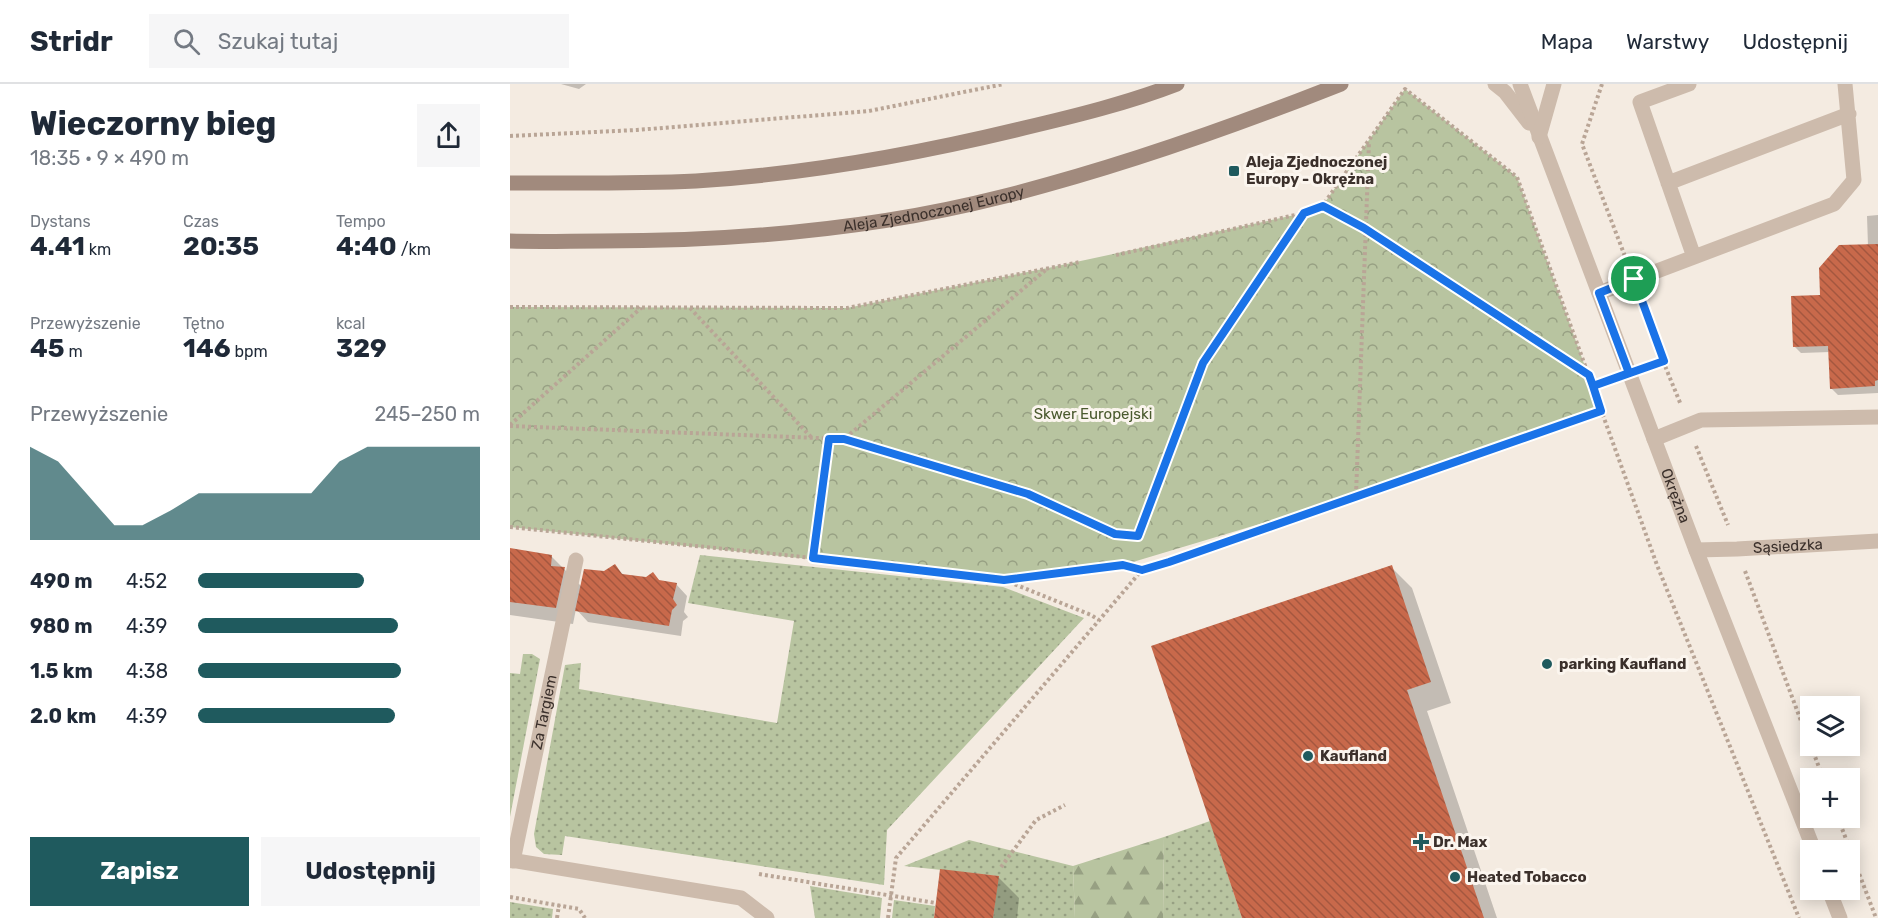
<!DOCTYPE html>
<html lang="pl">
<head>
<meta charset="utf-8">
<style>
	body { margin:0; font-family:Rubik,sans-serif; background:#f6f6f7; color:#1f2937; height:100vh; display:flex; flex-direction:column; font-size:22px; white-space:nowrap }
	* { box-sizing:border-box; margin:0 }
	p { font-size:20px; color:#747a83 }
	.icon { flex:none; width:33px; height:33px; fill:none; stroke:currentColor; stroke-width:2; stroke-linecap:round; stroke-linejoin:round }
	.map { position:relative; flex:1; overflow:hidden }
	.sheet { display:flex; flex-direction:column; background:#fff; width:510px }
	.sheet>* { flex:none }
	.buttons { position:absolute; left:1290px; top:612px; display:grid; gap:12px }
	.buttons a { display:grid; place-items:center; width:60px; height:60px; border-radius:0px; background:#fff; box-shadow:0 3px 15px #0003; font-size:30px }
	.pin { position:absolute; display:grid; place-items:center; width:51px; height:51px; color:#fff; margin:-26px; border:3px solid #fff; border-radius:50%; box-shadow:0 2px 6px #0007 }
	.round { display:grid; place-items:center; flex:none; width:63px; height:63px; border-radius:0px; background:#f6f6f7 }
	.summary { display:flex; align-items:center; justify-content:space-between; height:102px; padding:0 30px }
	h1 { font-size:33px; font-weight:700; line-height:45px }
	.figures { display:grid; grid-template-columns:repeat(3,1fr); gap:9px; height:102px; padding:6px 30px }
	.figures div { display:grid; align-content:center }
	.figures b { font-size:26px; font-weight:700 }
	.figures small { font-size:16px; font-weight:400 }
	.figures p { font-size:16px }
	.chart { height:168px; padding:12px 30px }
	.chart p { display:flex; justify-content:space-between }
	.chart svg { width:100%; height:108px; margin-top:6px; fill:#1f5a5e; opacity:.7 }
	.button { display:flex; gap:12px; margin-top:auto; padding:12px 30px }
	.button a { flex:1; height:69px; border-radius:0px; background:#1f5a5e; color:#fff; font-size:24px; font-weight:700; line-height:69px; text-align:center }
	.button a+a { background:#f6f6f7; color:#1f2937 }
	ul { padding:0 30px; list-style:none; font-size:20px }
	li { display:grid; grid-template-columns:96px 72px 1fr; align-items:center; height:45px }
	li i { height:15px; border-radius:8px; background:#1f5a5e }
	header { display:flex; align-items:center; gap:36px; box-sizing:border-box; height:84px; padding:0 30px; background:#fff; border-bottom:2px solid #e0e1e3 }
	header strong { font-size:28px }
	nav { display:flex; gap:33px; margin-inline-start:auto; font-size:21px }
	.search { width:420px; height:54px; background:#f6f6f7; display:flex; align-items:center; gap:15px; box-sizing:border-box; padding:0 21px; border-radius:0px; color:#747a83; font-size:22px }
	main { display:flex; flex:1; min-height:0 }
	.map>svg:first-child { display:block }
</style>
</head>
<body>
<header>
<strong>Stridr</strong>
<div class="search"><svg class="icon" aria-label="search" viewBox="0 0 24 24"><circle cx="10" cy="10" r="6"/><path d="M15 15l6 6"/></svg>Szukaj tutaj</div>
<nav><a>Mapa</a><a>Warstwy</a><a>Udostępnij</a></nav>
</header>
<main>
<section class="sheet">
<div class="summary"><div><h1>Wieczorny bieg</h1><p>18:35 · 9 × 490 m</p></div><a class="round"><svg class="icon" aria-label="share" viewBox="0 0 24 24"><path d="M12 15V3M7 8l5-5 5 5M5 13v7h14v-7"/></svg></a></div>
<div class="figures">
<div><p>Dystans</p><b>4.41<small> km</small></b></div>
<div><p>Czas</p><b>20:35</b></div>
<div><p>Tempo</p><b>4:40<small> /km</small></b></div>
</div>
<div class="figures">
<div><p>Przewyższenie</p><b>45<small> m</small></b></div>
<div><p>Tętno</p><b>146<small> bpm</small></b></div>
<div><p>kcal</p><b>329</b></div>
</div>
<div class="chart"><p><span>Przewyższenie</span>245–250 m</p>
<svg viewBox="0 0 160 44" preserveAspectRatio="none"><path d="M0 44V6L10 12L20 25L30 38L40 38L50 32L60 25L70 25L80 25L90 25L100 25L110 12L120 6L130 6L140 6L150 6L160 6V44z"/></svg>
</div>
<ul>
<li><b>490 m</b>4:52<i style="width:59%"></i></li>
<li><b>980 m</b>4:39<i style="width:71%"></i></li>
<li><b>1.5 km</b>4:38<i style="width:72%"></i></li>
<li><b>2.0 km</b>4:39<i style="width:70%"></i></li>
</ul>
<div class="button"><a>Zapisz</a><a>Udostępnij</a></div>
</section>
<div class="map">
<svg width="1368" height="834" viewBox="0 0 1368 834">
	<defs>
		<pattern id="grass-dots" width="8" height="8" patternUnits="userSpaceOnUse" patternTransform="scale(1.5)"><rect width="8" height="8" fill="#b8c4a0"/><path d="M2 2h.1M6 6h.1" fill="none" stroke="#97a083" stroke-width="1.8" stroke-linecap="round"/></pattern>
		<pattern id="forest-firs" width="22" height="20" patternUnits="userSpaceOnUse" patternTransform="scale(1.5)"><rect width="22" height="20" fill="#b8c4a0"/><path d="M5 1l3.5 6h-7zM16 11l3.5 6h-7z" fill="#97a083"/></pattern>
		<pattern id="park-crowns" width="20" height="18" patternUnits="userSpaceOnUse" patternTransform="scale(1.5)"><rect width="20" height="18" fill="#b8c4a0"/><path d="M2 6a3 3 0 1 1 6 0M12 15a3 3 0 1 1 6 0" fill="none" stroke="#97a083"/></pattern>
		<pattern id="building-back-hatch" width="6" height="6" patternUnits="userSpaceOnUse" patternTransform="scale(1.5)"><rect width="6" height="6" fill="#c8694b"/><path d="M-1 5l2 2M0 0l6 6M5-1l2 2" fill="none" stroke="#a4573f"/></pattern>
	</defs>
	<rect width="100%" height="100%" fill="#f4ebe1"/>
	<!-- grass -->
	<path fill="url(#grass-dots)" d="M190 471 493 503 574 534 377 746 374 801 55 752 52 771 34 770 26 763 24 750 55 581 71 579 69 605 267 639 284 537 178 519Z
		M13 570H22L30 575 0 733V589L10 590Z
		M700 737 732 834H653L654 753Z
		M459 756 563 782 565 834H483L488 792 394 782Z
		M300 802 372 814 370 834H305Z
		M384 816 425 822 424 834H382Z
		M0 818 43 825 42 834H0Z"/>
	<!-- forest -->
	<path fill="url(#forest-firs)" d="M654 753 653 834H565L563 782Z"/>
	<!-- park -->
	<path fill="url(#park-crowns)" d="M895 5 1007 93 1091 327 846 411 613 481 494 496 0 443V223L337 224 538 184 794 129 813 121Z"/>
	<!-- shadow -->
	<path fill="#0003" d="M51 0H76L69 5Z
		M1368 131V309L1328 311 1321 304 1320 268 1291 269 1284 262 1311 213 1358 162 1357 132Z
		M0 465 42 473 72 503 104 482 115 492 136 494 143 490 151 498 166 500 177 512 174 528 178 533 173 537 171 552 78 538 66 525 63 540 0 531Z
		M881 483 902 504 941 619 917 627 987 834H734Z
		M488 793 509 814 507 834H425Z"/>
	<!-- building -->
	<path fill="url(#building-back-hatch)" d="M1368 160V296L1365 297V302L1320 305 1318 262 1283 263 1281 212 1310 211 1309 184 1329 161Z
		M0 464 42 471 41 482 55 483 46 524 0 518Z
		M105 480 112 490 136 493 143 488 149 496 167 499 163 515 167 521 162 526 159 542 65 527 74 485 94 487Z
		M882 481 921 598 897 606 974 834H732L641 562Z
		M430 785 489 792 483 834H424Z"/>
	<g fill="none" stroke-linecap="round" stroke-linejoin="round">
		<!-- path -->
		<path stroke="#b9a596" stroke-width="4" stroke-dasharray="3 3" stroke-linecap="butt" d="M1092 0 1072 60 1116 175
			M0 52 127 46 359 27 494 0
			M813 121 854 144 1078 290
			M606 171 794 129 813 121 895 5 1007 93 1147 481 1289 834
			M1132 218 1153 277 1140 281
			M0 223 337 224 570 178
			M180 224 301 353
			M1153 277 1171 321
			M1083 302 1096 297
			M0 341 131 224
			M0 342 334 355 538 184
			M319 355 303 474 494 496 581 531 589 536
			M334 355 518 410 605 451 628 452 693 279 794 129
			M1186 362 1218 441
			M846 411 859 58
			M0 443 303 474
			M1235 487 1300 661
			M495 496 613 481 632 486
			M1301 662 1313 694
			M1328 734 1366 834
			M491 783 526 736 555 721
			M249 790 426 819
			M0 813 69 825 75 834
			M47 834 49 821
			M378 834 386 774 632 486 1091 327"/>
		<!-- service -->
		<path stroke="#cdbbac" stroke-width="15" d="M1179 0 1130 18 1184 173
			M1158 99 1339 30
			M1089 209 1324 120 1344 96 1335 0
			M1144 355 1191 336 1368 333"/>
		<!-- minor -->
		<g stroke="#cdbbac" stroke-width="15">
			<path id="s1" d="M1186 466 1227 465 1368 457"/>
			<path d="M0 776 231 814 257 834"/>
			<path id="s2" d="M3 777 66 476"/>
		</g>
		<!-- tertiary -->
		<g stroke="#cdbbac" stroke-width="15">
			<path d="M985 0 995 8 1019 39"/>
			<path id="s3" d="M1010 0 1186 466 1304 766"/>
			<path d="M1029 53 1044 0"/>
			<path d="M1319 806 1330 834"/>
		</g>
		<!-- secondary -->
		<g stroke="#a18a7d" stroke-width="15">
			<path d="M0 99C62 99 124 100 186 97 297 90 407 70 514 44 565 32 618 19 667 0"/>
			<path id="s4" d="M0 157C30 158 61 157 91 157 224 157 361 146 491 113 607 84 720 44 831 0"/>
		</g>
	</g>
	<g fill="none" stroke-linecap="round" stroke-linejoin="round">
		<!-- route casing -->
		<g stroke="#fff" stroke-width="12">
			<path id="route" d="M1124 195 1089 209 1119 289 1083 302 1091 327 659 478 632 486 613 481 494 496 303 474 319 355H334L518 410 605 450 628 452 693 279 794 129 813 122 854 144 1079 291 1083 302 1154 277 1124 195"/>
		</g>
		<!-- route -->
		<use href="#route" stroke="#1a73e8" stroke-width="8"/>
	</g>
	<!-- markers -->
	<g fill="#1f5a5e" stroke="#fbf5ee" stroke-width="2">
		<rect x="718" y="81" width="12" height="12" rx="3"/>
		<circle cx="1037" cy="580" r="6"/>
		<circle cx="798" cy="672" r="6"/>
		<path d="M908 749h6v6h6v6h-6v6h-6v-6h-6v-6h6z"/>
		<circle cx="945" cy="793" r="6"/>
	</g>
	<g text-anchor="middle" stroke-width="6" stroke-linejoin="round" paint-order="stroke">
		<!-- poi labels -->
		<g font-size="15" font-weight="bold" fill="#3b302b" stroke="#fbf5ee" text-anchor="start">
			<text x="736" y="83">Aleja Zjednoczonej<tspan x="736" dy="17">Europy - Okrężna</tspan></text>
			<text x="1049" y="585">parking Kaufland</text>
			<text x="810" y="677">Kaufland</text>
			<text x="923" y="763">Dr. Max</text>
			<text x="957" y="798">Heated Tobacco</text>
		</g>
		<!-- street labels -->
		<g font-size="15" fill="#3b302b" stroke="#fbf5ee">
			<text dy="5" stroke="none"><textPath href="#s4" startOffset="426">Aleja Zjednoczonej Europy</textPath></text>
			<text dy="5" stroke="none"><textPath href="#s3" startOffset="440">Okrężna</textPath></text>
			<text dy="5" stroke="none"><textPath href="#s1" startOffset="92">Sąsiedzka</textPath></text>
			<text dy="5" stroke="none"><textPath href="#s2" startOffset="152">Za Targiem</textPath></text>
		</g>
		<!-- park labels -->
		<g font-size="15" fill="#4a5a2e" stroke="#fbf5ee">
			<text x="583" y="335">Skwer Europejski</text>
		</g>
	</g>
</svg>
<div class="buttons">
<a><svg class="icon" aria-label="layers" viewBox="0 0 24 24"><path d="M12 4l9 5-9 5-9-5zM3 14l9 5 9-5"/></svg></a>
<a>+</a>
<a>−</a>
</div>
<div class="pin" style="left:1124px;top:195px;background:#1e9e55"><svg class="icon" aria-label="arrive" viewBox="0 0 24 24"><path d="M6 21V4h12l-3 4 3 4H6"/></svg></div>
</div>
</main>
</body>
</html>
